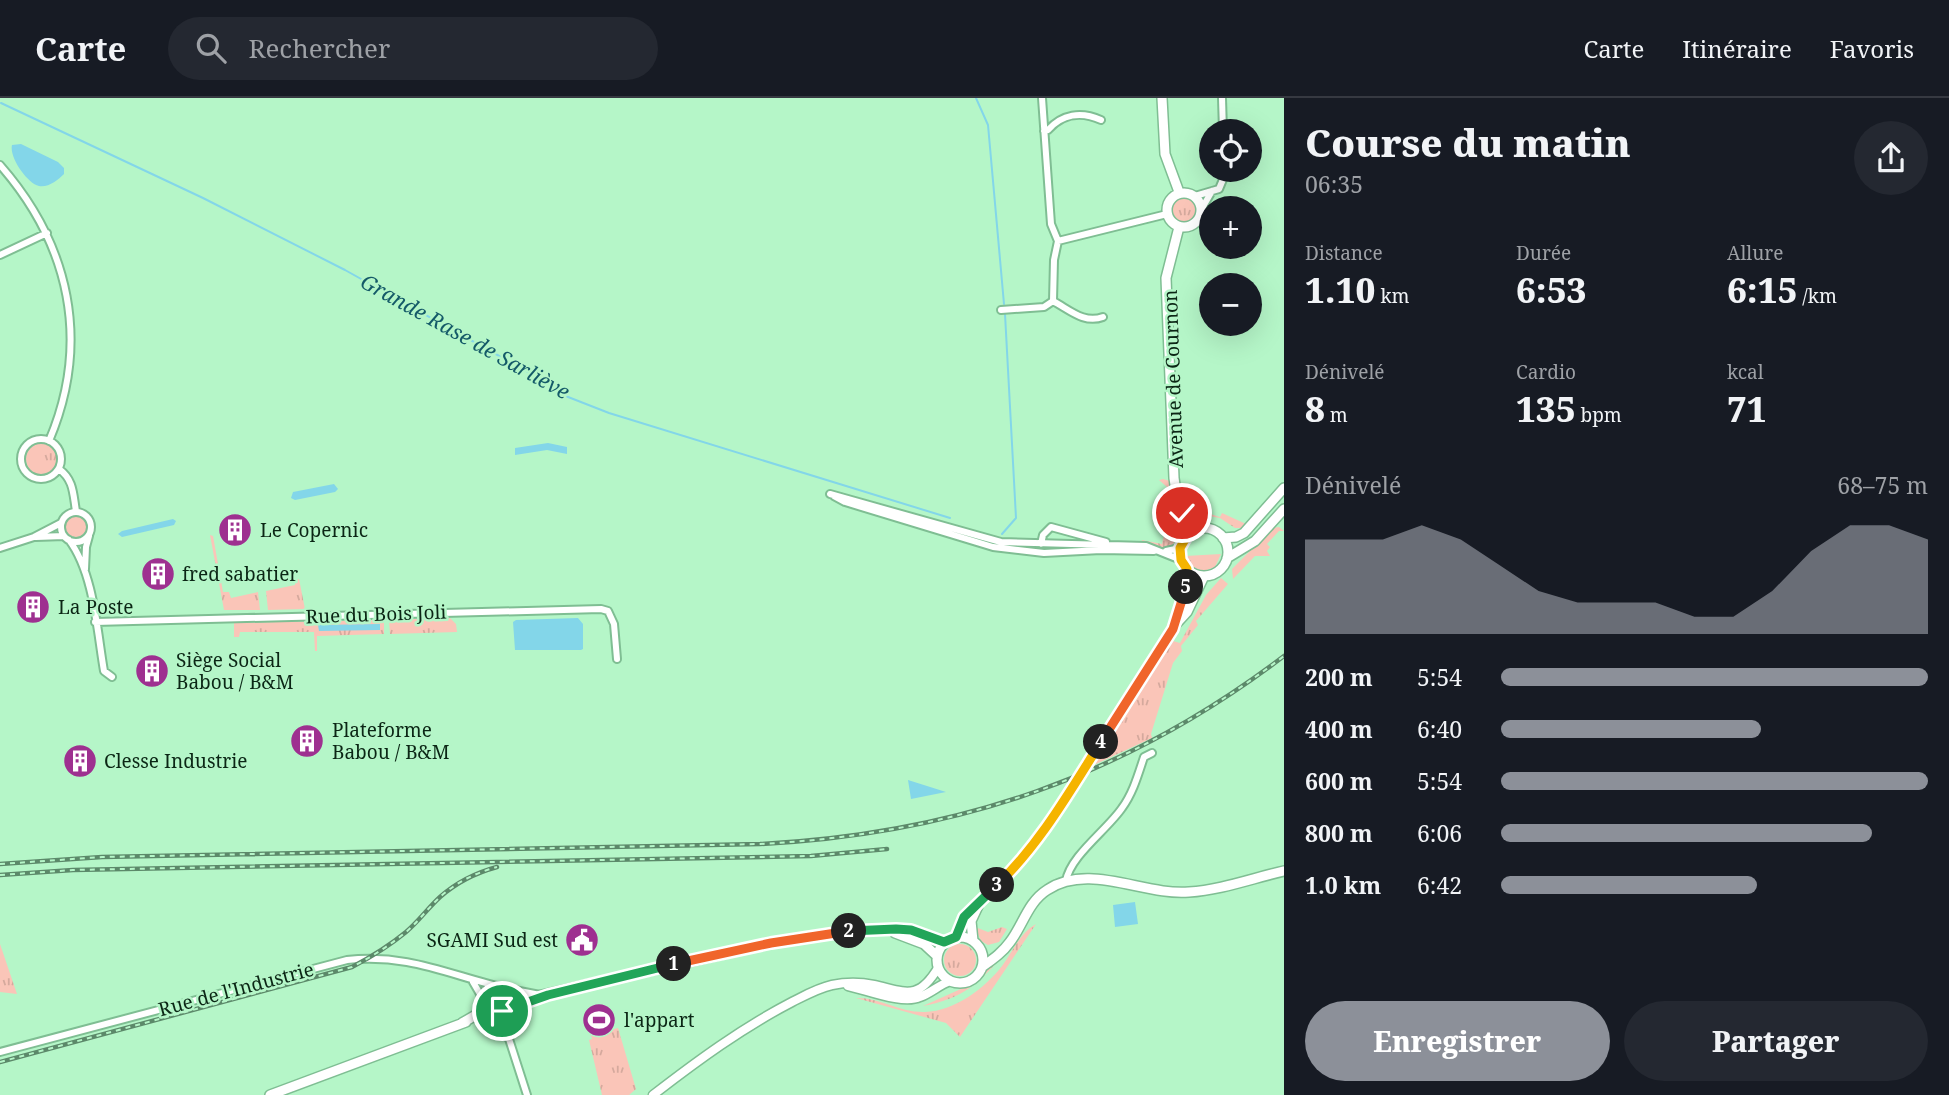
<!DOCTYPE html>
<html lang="fr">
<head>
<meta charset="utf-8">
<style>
	body { margin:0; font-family:"Noto Serif",serif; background:#242831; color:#f1f3f6; height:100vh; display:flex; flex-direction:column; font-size:26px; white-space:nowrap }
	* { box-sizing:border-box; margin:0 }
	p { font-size:23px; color:#9ea1a6 }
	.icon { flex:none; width:38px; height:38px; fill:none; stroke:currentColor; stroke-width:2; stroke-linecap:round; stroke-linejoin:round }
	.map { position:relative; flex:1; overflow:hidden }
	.side { display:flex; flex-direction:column; background:#171b24; width:665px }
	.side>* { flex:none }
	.buttons { position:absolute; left:1199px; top:21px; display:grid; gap:14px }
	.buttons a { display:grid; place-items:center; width:63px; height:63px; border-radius:50%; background:#171b24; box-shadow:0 7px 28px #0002; font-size:35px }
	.pin { position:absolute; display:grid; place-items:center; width:60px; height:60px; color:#fff; margin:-30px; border:4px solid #fff; border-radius:50%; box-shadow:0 2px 7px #0007 }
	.km { position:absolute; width:35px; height:35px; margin:-18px; border-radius:50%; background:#222; color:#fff; font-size:19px; line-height:35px; text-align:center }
	.round { display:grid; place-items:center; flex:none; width:74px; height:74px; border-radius:37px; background:#242831 }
	.head { display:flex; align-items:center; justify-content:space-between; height:119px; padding:0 21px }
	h1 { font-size:38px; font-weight:800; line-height:52px }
	.figures { display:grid; grid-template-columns:repeat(3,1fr); gap:10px; height:119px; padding:7px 21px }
	.figures div { display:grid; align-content:center }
	.figures b { font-size:35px; font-weight:800 }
	.figures small { font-size:19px; font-weight:400 }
	.figures p { font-size:19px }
	.chart { height:196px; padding:14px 21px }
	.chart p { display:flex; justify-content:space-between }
	.chart svg { width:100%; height:126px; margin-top:7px; fill:#8c9099; opacity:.7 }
	.button { display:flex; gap:14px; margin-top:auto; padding:14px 21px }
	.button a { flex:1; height:80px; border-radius:42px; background:#8c9099; color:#fff; font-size:28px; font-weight:800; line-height:80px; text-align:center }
	.button a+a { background:#242831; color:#f1f3f6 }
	ul { padding:0 21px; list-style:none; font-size:23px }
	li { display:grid; grid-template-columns:112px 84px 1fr; align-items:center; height:52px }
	li i { height:18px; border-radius:9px; background:#8c9099 }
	header { display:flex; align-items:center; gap:42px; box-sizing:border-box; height:98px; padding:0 35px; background:#171b24; border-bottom:2px solid #363941 }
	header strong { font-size:33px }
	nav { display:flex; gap:38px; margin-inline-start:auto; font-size:24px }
	.search { width:490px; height:63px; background:#242831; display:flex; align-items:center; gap:18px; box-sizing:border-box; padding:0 24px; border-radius:38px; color:#9ea1a6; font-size:26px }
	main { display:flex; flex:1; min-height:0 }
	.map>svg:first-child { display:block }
</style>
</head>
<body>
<header>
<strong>Carte</strong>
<div class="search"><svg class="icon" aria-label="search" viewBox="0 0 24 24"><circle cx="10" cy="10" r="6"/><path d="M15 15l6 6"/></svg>Rechercher</div>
<nav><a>Carte</a><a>Itinéraire</a><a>Favoris</a></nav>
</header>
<main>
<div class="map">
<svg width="1284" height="997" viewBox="0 0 1284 997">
	<defs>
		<pattern id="grass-tufts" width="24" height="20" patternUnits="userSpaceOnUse" patternTransform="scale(1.75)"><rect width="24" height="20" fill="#fac5b8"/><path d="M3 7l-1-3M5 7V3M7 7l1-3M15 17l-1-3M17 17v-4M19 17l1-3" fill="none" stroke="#d5a99d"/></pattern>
	</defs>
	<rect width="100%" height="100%" fill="#b5f6c8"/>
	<!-- grass -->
	<path fill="url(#grass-tufts)" d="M1171 111a13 13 0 1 1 26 0a13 13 0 1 1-26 0Z
		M26 361a16 16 0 1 1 32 0a16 16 0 1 1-32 0Z
		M1163 381 1170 383 1176 434 1174 445 1168 450 1142 446V442L1162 446C1167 427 1168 409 1167 389L1159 382Z
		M1198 405 1209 409 1207 415 1220 419 1222 415 1246 426 1242 430H1235L1220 420 1193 415 1194 410 1198 411Z
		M65 428a11 11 0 1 1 22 0a11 11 0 1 1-22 0Z
		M1279 429 1284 433H1279L1267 446 1270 449 1267 453 1270 458H1255L1233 481 1232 471 1273 430Z
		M210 437 213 438 223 494H229L231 500 258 494 260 512H224Z
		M1221 456 1215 469 1204 473 1191 469 1185 458Z
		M1221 480 1228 486 1196 523 1198 527 1181 548 1182 553 1173 565 1151 636 1152 640 1094 667 1173 543 1180 545 1206 497Z
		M299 481 305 511 268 512 266 493 295 487V482Z
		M450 520 456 526 457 534 390 536 389 522Z
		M384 522V536L317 538V553H315L314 534H240L239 539H234V525Z
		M1036 826 960 939 946 925 856 900C879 899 901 915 925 914 955 913 985 890 1002 868 1013 853 1020 835 1036 826Z
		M975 829 988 834 1002 829 1007 831 999 844 988 847 981 843Z
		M944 862a16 16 0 1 1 32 0a16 16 0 1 1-32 0Z
		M0 846 17 896 0 894Z
		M995 863H998C974 890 959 901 923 908L963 890Z
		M618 930 636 991 629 997H602L589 942 592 941 591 937Z"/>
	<!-- water -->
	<path fill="#83d6e9" d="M21 46 58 64 64 70V76C58 82 48 90 39 88 27 85 9 59 12 47Z
		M548 345 567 349V356L547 352 515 357V350Z
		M334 386 338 391 335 394 295 402 291 400 293 394Z
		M173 421 176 423 174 427 122 439 118 436 122 433Z
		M578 520 583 526V551L581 552H515L513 524 516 522Z
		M380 526V532L319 533 318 527Z
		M908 682 946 694 911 701Z
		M1135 804 1138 826 1115 829 1113 807Z"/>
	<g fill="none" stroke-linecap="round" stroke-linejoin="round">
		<!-- stream -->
		<path stroke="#83d6e9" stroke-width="2" d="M976 0 988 27 1004 206
			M1 5 203 100 345 172 553 288 563 297 609 315 950 420
			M1002 436 1016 420 1005 216"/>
		<!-- minor casing -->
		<g stroke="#7fbe93" stroke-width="10">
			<path id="minor" d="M1042 0 1051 126 1058 143 1054 162 1053 203
				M1222 0 1223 33
				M1044 33 1048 32C1062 16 1081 13 1101 22
				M0 67C70 147 91 244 49 343
				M1195 98 1219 91 1224 79V72
				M1201 112 1212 93
				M1058 143 1167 116
				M0 157 47 135
				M1053 203C1070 212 1084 226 1103 219
				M1001 212 1044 209 1053 203
				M21 361a20 20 0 1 1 40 0a20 20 0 1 1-40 0Z
				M59 371C74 382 73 396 76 413
				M830 396 1001 444 1146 448 1181 462
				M834 398 845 404 993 449 1044 455 1101 452 1154 453
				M61 429a15 15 0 1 1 30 0a15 15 0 1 1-30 0Z
				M36 439 64 438
				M69 442C94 475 97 533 104 573L112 579
				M1041 446 1043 437 1051 429 1106 444
				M0 450 34 439 61 425
				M1166 453 1180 450
				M85 471 86 449 89 438
				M95 524 601 511 608 513 614 526 617 561
				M1066 783C1070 758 1107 732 1122 710 1133 695 1138 677 1144 659L1152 655
				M473 884 480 896 486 918 509 941
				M509 891 540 897
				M0 954 347 862C409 855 451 878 509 891L514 910 509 941 527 997"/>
		</g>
		<!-- tertiary casing -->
		<g stroke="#7fbe93" stroke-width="11">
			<path id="tertiary" d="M848 888C867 892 903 907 920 899 931 895 939 887 950 883
				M653 997C697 963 742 930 792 904 804 898 818 890 832 887 846 884 860 884 874 887 906 894 918 903 938 870"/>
		</g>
		<!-- secondary casing -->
		<g stroke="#7fbe93" stroke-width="12">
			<path id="secondary" d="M1162 0 1165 56 1179 94
				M1167 112a17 17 0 1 1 34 0a17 17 0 1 1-34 0Z
				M1179 129 1166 180 1174 380 1183 442
				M1180 409 1189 423 1199 431
				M1180 454a24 24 0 1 1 48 0a24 24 0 1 1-48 0Z
				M1223 440 1236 439 1244 435 1284 390
				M1227 460 1255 443 1284 411
				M1176 524 1185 490 1187 471
				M1084 671 1176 526 1187 514 1204 478
				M895 835 924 846 937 858
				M956 839C967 809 995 792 1015 768 1036 745 1053 719 1070 693
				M937 862a23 23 0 1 1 46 0a23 23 0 1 1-46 0Z
				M973 843 971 823 978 808
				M982 869C993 861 1002 855 1010 844 1023 827 1028 804 1047 792 1089 764 1144 798 1189 794 1221 792 1253 780 1284 773
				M462 925 476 917 542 897 771 845 846 833 896 831 911 832 944 844
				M270 997 466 924"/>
		</g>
		<!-- minor -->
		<use href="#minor" stroke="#fff" stroke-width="6"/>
		<!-- tertiary -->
		<use href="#tertiary" stroke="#fff" stroke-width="8"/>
		<!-- secondary -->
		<use href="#secondary" stroke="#fff" stroke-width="9"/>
		<!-- rail casing -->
		<g stroke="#5c896a" stroke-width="4.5">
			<path id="rail" d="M0 766 102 759 760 746C957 736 1126 678 1284 558
				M0 777 73 772 811 758 887 751
				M0 964 352 869C371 859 389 848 406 834 418 824 428 810 440 799 457 784 475 775 497 769"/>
		</g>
		<!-- rail -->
		<use href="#rail" stroke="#b5f6c8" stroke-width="2" stroke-dasharray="5" stroke-linecap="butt"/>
		<!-- secondary-bridge casing -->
		<g stroke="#7fbe93" stroke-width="12" stroke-linecap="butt">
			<path id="secondary-bridge" d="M1070 693 1084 671"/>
		</g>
		<!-- secondary-bridge -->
		<use href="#secondary-bridge" stroke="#fff" stroke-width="9"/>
	</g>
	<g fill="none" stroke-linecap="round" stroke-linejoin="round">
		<!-- split-1 casing -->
		<g stroke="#fff" stroke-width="14">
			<path id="split-1" d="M502 913 548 897 674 866"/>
		</g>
		<!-- split-2 casing -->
		<g stroke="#fff" stroke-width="14">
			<path id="split-2" d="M674 866 771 845 849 833"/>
		</g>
		<!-- split-3 casing -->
		<g stroke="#fff" stroke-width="14">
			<path id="split-3" d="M849 833 896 831 911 832 944 844 956 839 964 819 997 787"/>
		</g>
		<!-- split-4 casing -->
		<g stroke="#fff" stroke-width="14">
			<path id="split-4" d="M997 787C1040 746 1070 693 1101 644"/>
		</g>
		<!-- split-5 casing -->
		<g stroke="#fff" stroke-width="14">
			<path id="split-5" d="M1101 644 1173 531 1186 489"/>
		</g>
		<!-- split-6 casing -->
		<g stroke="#fff" stroke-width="14">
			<path id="split-6" d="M1182 415 1199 431 1187 438 1180 450 1181 462 1187 471 1186 489"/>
		</g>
		<!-- split-1 -->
		<use href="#split-1" stroke="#22a559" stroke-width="9"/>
		<!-- split-2 -->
		<use href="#split-2" stroke="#f0652b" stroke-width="9"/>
		<!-- split-3 -->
		<use href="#split-3" stroke="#22a559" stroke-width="9"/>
		<!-- split-4 -->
		<use href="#split-4" stroke="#f5b400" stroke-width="9"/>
		<!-- split-5 -->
		<use href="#split-5" stroke="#f0652b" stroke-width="9"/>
		<!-- split-6 -->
		<use href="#split-6" stroke="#f5b400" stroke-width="9"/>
	</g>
	<!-- icons -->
	<defs>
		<g id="building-disc" transform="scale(1.75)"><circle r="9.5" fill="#9e3090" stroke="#b5f6c8"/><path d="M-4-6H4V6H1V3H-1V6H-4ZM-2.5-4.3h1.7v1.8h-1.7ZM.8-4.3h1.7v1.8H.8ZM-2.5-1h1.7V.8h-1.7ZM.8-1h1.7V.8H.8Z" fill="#fff"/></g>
		<g id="civic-disc" transform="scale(1.75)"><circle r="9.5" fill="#9e3090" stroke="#b5f6c8"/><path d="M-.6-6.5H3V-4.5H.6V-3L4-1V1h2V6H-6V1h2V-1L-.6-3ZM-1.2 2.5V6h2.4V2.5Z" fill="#fff"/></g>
		<g id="stadium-disc" transform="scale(1.75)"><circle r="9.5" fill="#9e3090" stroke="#b5f6c8"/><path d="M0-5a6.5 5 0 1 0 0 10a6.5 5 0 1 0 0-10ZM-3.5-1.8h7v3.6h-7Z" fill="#fff"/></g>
	</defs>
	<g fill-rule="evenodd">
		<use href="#building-disc" x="235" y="432"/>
		<use href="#building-disc" x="158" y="476"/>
		<use href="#building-disc" x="33" y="509"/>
		<use href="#building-disc" x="152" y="573"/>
		<use href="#building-disc" x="307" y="643"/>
		<use href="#building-disc" x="80" y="663"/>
		<use href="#civic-disc" x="582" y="842"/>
		<use href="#stadium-disc" x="599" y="922"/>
	</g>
	<g text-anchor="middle" stroke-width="5" stroke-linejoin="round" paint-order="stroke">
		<!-- street labels -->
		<g font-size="19" fill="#0b2615" stroke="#b5f6c8">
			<text transform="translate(1173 281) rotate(-92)" y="7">Avenue de Cournon</text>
			<text transform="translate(376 516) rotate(-2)" y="7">Rue du Bois Joli</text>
			<text transform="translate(236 891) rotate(-15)" y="7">Rue de l'Industrie</text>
		</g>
		<!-- poi labels -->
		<g font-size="19" fill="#0b2615" stroke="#b5f6c8" text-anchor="start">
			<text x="260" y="439">Le Copernic</text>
			<text x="182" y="483">fred sabatier</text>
			<text x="58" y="516">La Poste</text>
			<text x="176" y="569">Siège Social<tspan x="176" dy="22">Babou / B&amp;M</tspan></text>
			<text x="332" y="639">Plateforme<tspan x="332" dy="22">Babou / B&amp;M</tspan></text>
			<text x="104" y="670">Clesse Industrie</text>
			<text x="558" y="849" text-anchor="end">SGAMI Sud est</text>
			<text x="624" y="929">l'appart</text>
		</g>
		<!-- water labels -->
		<g font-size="21" font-style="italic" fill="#145a68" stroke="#b5f6c8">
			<text transform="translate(465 239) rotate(29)" y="7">Grande Rase de Sarliève</text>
		</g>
	</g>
</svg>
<div class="buttons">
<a><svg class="icon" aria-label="locate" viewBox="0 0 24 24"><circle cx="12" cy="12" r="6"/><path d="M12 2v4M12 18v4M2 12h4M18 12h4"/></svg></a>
<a>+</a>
<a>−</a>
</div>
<div class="pin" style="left:502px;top:913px;background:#1e9e55"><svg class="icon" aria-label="arrive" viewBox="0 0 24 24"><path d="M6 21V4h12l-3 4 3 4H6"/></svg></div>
<div class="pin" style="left:1182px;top:415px;background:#d93025"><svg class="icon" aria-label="check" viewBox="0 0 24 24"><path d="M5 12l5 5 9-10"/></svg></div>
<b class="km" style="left:674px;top:866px">1</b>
<b class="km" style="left:849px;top:833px">2</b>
<b class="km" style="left:997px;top:787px">3</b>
<b class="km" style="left:1101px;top:644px">4</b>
<b class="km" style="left:1186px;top:489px">5</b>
</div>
<section class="side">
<div class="head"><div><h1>Course du matin</h1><p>06:35</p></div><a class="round"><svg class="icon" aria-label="share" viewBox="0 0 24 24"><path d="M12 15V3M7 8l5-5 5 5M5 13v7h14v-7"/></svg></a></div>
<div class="figures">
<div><p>Distance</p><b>1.10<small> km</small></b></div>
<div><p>Durée</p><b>6:53</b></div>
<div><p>Allure</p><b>6:15<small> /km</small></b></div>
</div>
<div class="figures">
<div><p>Dénivelé</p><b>8<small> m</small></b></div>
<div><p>Cardio</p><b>135<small> bpm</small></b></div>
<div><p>kcal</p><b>71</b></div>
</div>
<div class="chart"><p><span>Dénivelé</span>68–75 m</p>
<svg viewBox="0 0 160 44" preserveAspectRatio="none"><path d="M0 44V11L10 11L20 11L30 6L40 11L50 20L60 29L70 33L80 33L90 33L100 38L110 38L120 29L130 15L140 6L150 6L160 11V44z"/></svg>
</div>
<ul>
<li><b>200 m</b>5:54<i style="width:100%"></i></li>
<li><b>400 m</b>6:40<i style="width:61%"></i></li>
<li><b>600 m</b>5:54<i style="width:100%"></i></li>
<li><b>800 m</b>6:06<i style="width:87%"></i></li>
<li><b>1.0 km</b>6:42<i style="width:60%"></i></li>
</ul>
<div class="button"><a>Enregistrer</a><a>Partager</a></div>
</section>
</main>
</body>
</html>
